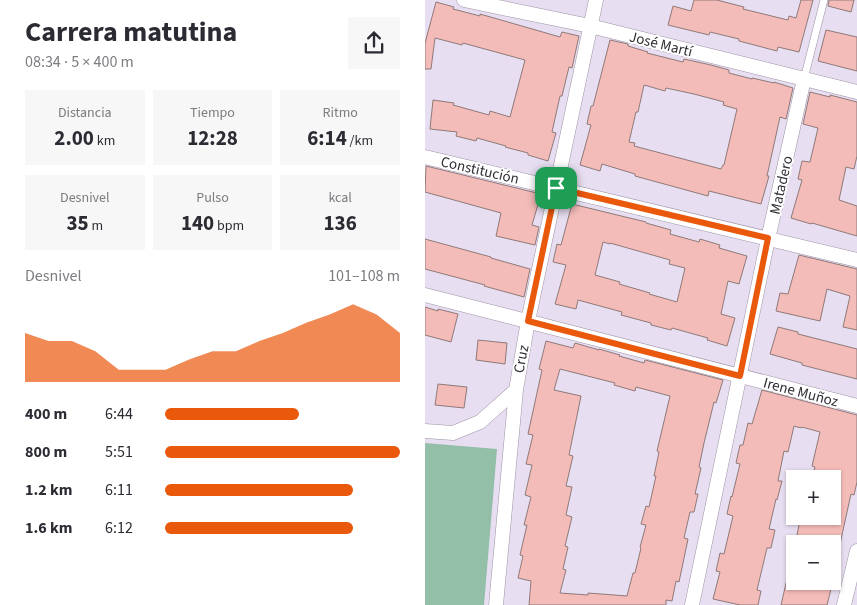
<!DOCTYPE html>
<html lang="es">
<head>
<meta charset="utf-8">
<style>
	body { margin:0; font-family:"Source Sans 3",sans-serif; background:#f7f7f7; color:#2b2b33; height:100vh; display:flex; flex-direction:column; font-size:19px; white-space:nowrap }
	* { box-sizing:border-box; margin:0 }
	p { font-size:16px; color:#7c7c81 }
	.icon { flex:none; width:28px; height:28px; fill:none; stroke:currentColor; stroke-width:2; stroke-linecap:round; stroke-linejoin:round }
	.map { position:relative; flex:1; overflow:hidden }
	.sheet { display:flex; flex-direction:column; background:#fff; width:425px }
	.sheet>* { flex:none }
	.buttons { position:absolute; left:361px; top:470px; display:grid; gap:10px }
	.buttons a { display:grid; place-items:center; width:55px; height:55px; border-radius:0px; background:#fff; box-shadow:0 1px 4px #0004; font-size:25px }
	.pin { position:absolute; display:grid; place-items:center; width:42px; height:42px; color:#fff; margin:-21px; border-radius:10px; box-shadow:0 2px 8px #0006 }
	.round { display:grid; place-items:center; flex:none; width:52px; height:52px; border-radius:0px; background:#f7f7f7 }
	.headline { display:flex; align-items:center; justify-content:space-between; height:85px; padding:0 25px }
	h1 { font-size:28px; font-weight:700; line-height:38px }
	.figures { display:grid; grid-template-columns:repeat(3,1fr); gap:8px; height:85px; padding:5px 25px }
	.figures div { display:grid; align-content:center; border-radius:0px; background:#f7f7f7; text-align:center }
	.figures b { font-size:21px; font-weight:700 }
	.figures small { font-size:14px; font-weight:400 }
	.figures p { font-size:14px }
	.chart { height:140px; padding:10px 25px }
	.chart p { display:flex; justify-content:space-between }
	.chart svg { width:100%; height:90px; margin-top:5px; fill:#ea580c; opacity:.7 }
	ul { padding:0 25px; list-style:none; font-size:16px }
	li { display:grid; grid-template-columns:80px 60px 1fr; align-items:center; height:38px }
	li i { height:12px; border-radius:6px; background:#ea580c }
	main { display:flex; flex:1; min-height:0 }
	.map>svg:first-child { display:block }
</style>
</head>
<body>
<main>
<section class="sheet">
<div class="headline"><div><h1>Carrera matutina</h1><p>08:34 · 5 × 400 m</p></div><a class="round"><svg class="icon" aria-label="share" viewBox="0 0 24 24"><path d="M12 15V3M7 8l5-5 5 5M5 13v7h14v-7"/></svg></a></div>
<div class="figures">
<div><p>Distancia</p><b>2.00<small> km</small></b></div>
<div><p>Tiempo</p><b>12:28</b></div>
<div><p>Ritmo</p><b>6:14<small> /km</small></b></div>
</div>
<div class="figures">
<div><p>Desnivel</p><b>35<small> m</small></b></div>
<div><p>Pulso</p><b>140<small> bpm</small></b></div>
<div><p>kcal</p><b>136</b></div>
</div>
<div class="chart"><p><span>Desnivel</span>101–108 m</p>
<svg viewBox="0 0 160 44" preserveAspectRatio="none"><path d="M0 44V20L10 24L20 24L30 29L40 38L50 38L60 38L70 33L80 29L90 29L100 24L110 20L120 15L130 11L140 6L150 11L160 20V44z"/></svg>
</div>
<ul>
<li><b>400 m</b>6:44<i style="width:57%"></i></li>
<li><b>800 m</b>5:51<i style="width:100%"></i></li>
<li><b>1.2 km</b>6:11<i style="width:80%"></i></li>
<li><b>1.6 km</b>6:12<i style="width:80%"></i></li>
</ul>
</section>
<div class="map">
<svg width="432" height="605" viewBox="0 0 432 605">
	<rect width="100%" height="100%" fill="#e8def1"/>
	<!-- green -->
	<path fill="#93bea8" d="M0 443 72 449 59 605H0Z"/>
	<!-- building -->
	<path fill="#f4bcb9" stroke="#8f7978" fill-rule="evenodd" d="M269 0H292L319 7 318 9 363 20 364 16 371 18 376 0H388L374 52 353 47 352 51 314 41V39L285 32 284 35 243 25 248 6 266 11Z
		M404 0H429L426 12 403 6Z
		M11 2 29 7 28 9 55 16V14L135 37 137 32 154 36 147 68 144 67 137 96H135L127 132 131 133 123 161 103 155V153L80 147 81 146 52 138 51 141 31 136 32 132 5 129 8 100 29 103 28 105 64 115 65 111 85 117 100 60 38 43 37 45 10 38 6 69H0V43Z
		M401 30 432 37V71L393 61Z
		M185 40 203 44V46L223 52 222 53 258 62 259 59 286 65 304 70V73L327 79V78L349 83V82L368 88 361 119 355 117 342 176H344L336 204 284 191 283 196 210 176V174L177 164 175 171 155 165 166 125 162 124 166 106H168ZM219 85 240 91 241 88 269 94 299 102 298 105 312 109 299 165H298L296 169 209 146 210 143 204 142 211 112H213Z
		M385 92 405 97V95L432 102V156L429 169 421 167 414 200 432 206V236L387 223 386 224 366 218 377 180 373 179 377 161 385 162 393 128 378 124Z
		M1 166 116 194 107 225 114 227 110 245 71 236 76 213 0 192Z
		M147 204 221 222V223L246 230 245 234 274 242 275 239 295 245 294 248 322 256 314 284 303 281 296 314 310 318 302 346 282 340 283 338 247 328 246 330 226 325V323L196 315 197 312 153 300 151 309 130 304 141 265 128 262 132 244 136 245ZM178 242 185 244V243L245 260 244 264 260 268 252 302 224 294 225 293 194 284 195 282 170 275Z
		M0 239 66 257V258L105 269 99 297 59 286 60 285 0 269Z
		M374 255 432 269V330L418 327 425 296 402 289 395 321 351 311 355 293 363 294Z
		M0 307 13 311V309L33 314 26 342 0 335Z
		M353 327 373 332V334L432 349V379L377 365V363L345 354Z
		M53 340 82 343 80 364 51 360Z
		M121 341 148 348 150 343 174 350V349L195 355 194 356 219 363 220 360 298 380 291 403 289 402 279 443 274 467 276 468 270 494H273L269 512H265L259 538 263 539 254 582 251 581 247 601 241 600V605H104L106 581 93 578 98 556 95 555 102 525H99L106 497 100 495 107 465 101 464 108 435 103 434 117 370 114 369ZM135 369 190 383 189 385 210 391 211 387 245 396 232 451 234 452 229 476H231L224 507 221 506 216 524 221 525 215 547 216 548 210 573H208L202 596 163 593V595L135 593 141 570 138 569 143 547 140 546 147 517 141 515 147 487 141 486 148 456 144 455 156 396 129 390Z
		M13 384 42 387 39 408 10 405Z
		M337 390 432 415V482L429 495 426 494 411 562H408V544H370L376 516H408V479H387L390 467 387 466 395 432 377 427 376 428 369 426 363 452 359 451 353 481H357L352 500 351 499 344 529 350 530 346 548H342L332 590 336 591 333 605H315L288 599 295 572 291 571 295 553 299 554 308 516 302 514 306 496 307 497 315 464 311 463 315 445H318L323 423 327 424Z
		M366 562 370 563V581H408L402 605H356Z"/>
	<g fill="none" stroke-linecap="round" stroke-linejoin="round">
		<!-- service casing -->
		<g stroke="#9c93a4" stroke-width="8">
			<path id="service" d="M379 79 399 0"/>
		</g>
		<!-- minor casing -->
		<g stroke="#9c93a4" stroke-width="15">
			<path id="minor" d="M39 0 165 26 432 92
				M0 157 432 260
				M0 295 432 406
				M0 431 28 433 55 422 91 390
				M71 605 91 390 103 321 171 0
				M267 605 343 239 379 79
				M419 605 432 551"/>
		</g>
		<!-- service -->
		<use href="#service" stroke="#fff" stroke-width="7"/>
		<!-- minor -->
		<use href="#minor" stroke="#fff" stroke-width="14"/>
	</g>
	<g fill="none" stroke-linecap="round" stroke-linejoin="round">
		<!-- route casing -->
		<g stroke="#fff" stroke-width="10">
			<path id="route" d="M131 188 343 238 315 376 103 321Z"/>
		</g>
		<!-- route -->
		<use href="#route" stroke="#ea580c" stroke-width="6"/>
	</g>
	<g text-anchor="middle" stroke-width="4" stroke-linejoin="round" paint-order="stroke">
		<!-- street labels -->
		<g font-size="15" fill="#322e35" stroke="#fff">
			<text transform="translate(236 44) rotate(14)" y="5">José Martí</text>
			<text transform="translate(55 170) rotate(13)" y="5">Constitución</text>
			<text transform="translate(356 185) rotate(-77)" y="5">Matadero</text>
			<text transform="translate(96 359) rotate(-79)" y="5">Cruz</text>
			<text transform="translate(376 392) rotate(15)" y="5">Irene Muñoz</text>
		</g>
	</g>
</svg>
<div class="buttons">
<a>+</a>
<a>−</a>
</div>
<div class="pin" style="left:131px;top:188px;background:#1e9e55"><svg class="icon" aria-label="arrive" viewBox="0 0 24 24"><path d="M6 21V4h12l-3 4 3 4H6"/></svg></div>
</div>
</main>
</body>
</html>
